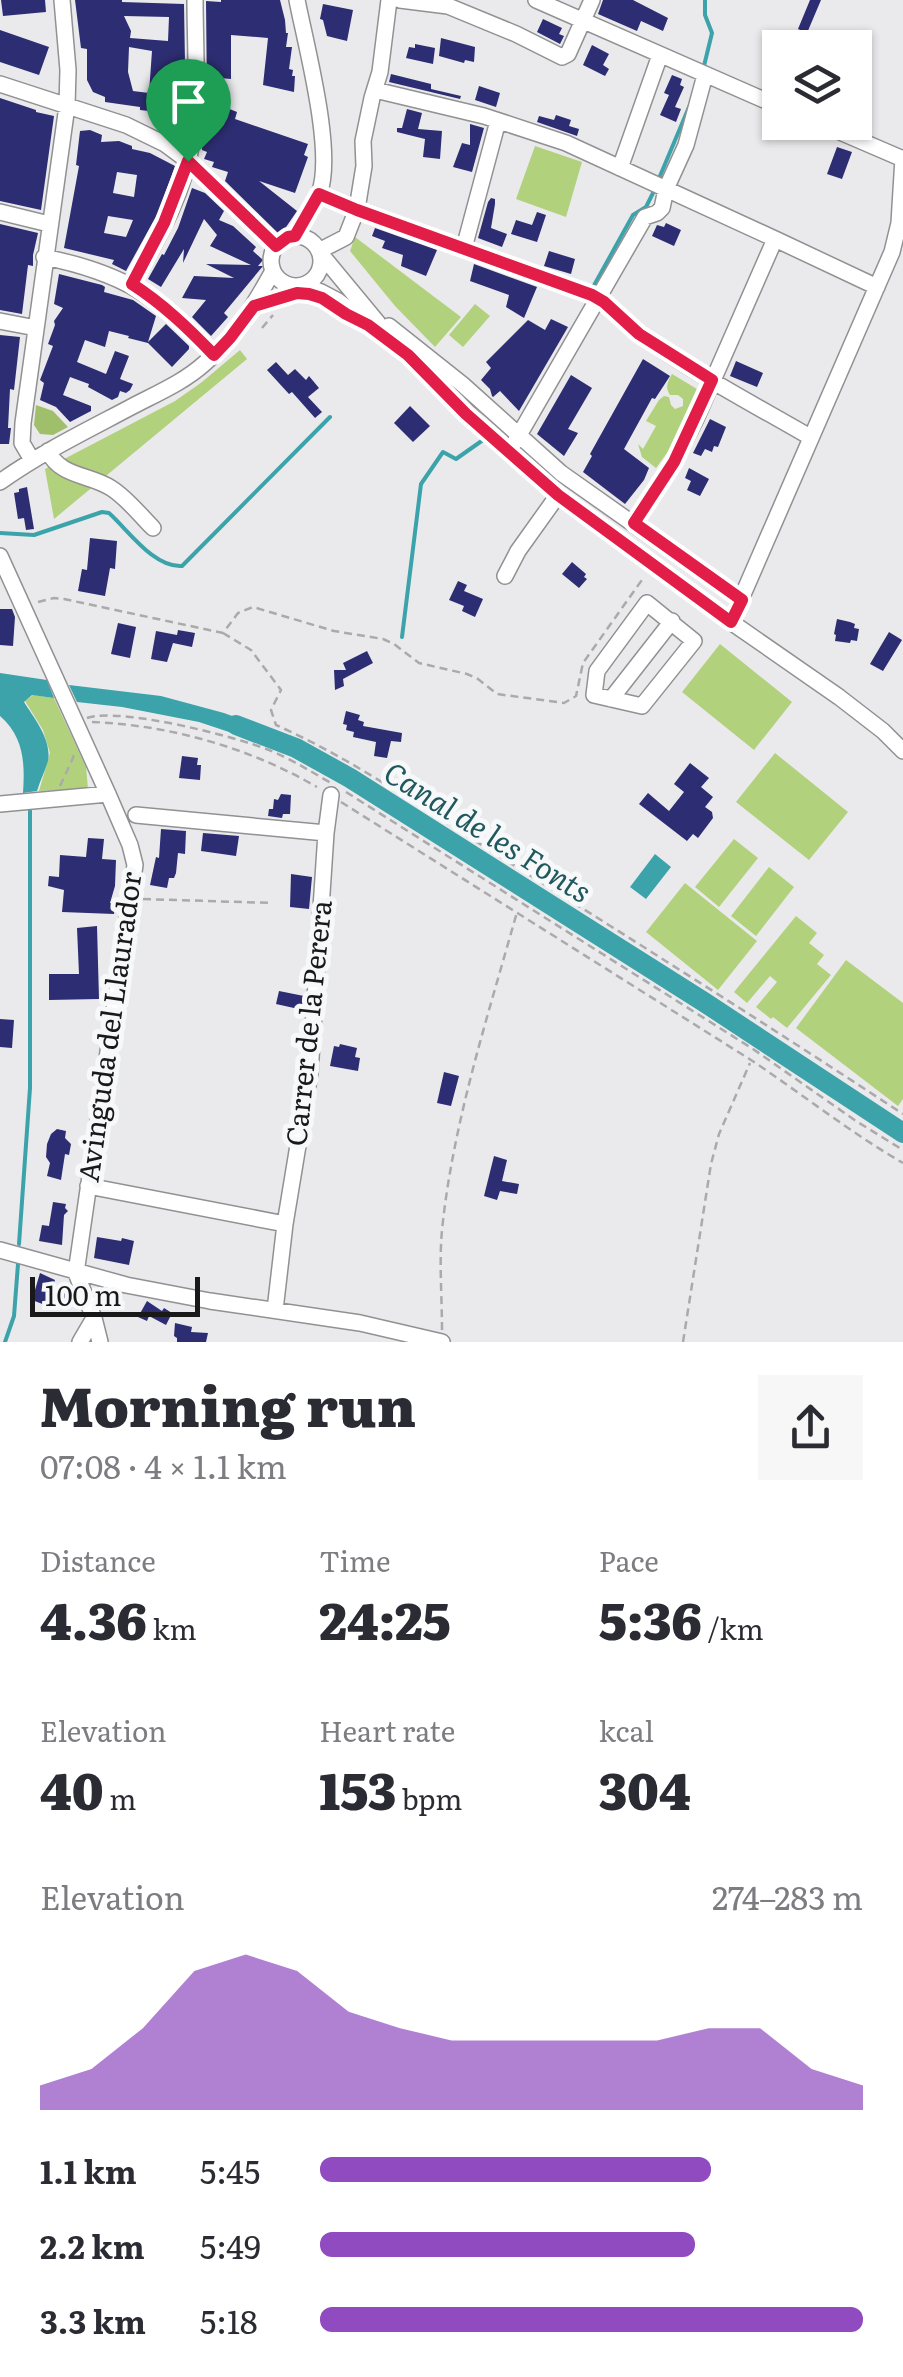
<!DOCTYPE html>
<html lang="en">
<head>
<meta charset="utf-8">
<style>
	body { margin:0; font-family:Literata,serif; background:#f7f7f7; color:#2b2b33; height:100vh; display:flex; flex-direction:column; font-size:38px; white-space:nowrap }
	* { box-sizing:border-box; margin:0 }
	p { font-size:32px; color:#7c7c81 }
	.icon { flex:none; width:55px; height:55px; fill:none; stroke:currentColor; stroke-width:2; stroke-linecap:round; stroke-linejoin:round }
	.map { position:relative; height:1342px; overflow:hidden }
	.drawer { display:flex; flex-direction:column; background:#fff; flex:1 }
	.drawer>* { flex:none }
	.buttons { position:absolute; left:762px; top:30px; display:grid; gap:20px }
	.buttons a { display:grid; place-items:center; width:110px; height:110px; border-radius:0px; background:#fff; box-shadow:0 2px 8px #0004; font-size:50px }
	.scale { position:absolute; left:30px; bottom:25px; width:170px; box-sizing:border-box; padding-left:10px; border:5px solid #191919; border-top:0; font-size:28px; line-height:35px; white-space:nowrap; color:#191919; -webkit-text-stroke:8px #f7f8fa; paint-order:stroke }
	.pin { position:absolute; display:grid; place-items:center; width:85px; height:85px; color:#fff; margin:-102px -42px; border-radius:50% 50% 50% 0; rotate:-45deg; box-shadow:0 0 10px #0007 }
	.pin .icon { rotate:45deg }
	.round { display:grid; place-items:center; flex:none; width:105px; height:105px; border-radius:0px; background:#f7f7f7 }
	.head { display:flex; align-items:center; justify-content:space-between; height:170px; padding:0 40px }
	h1 { font-size:55px; font-weight:800; line-height:75px }
	.figures { display:grid; grid-template-columns:repeat(3,1fr); gap:15px; height:170px; padding:10px 40px }
	.figures div { display:grid; align-content:center }
	.figures b { font-size:50px; font-weight:800 }
	.figures small { font-size:28px; font-weight:400 }
	.figures p { font-size:28px }
	.chart { height:280px; padding:20px 40px }
	.chart p { display:flex; justify-content:space-between }
	.chart svg { width:100%; height:180px; margin-top:10px; fill:#8f4bbf; opacity:.7 }
	ul { padding:0 40px; list-style:none; font-size:32px }
	li { display:grid; grid-template-columns:160px 120px 1fr; align-items:center; height:75px }
	li i { height:25px; border-radius:12px; background:#8f4bbf }
	.map>svg:first-child { display:block }
</style>
</head>
<body>
<div class="map">
<svg width="903" height="1342" viewBox="0 0 903 1342">
	<rect width="100%" height="100%" fill="#eaeaec"/>
	<!-- green -->
	<path fill="#b1d17d" d="M535 146 582 162 566 217 516 199Z
		M355 237 461 317 435 347 395 306 350 251Z
		M475 304 490 316 463 347 449 335Z
		M240 350 247 359 54 519 45 469 175 401 202 382Z
		M672 374 697 389 672 446 656 468 642 457 638 444 643 449 656 426 646 421 659 400 664 396 669 397 671 405 675 409 683 406V399L678 395H670C665 387 667 383 672 374Z
		M720 644 792 702 754 750 682 692Z
		M33 695 54 698 86 767 88 789 39 791 50 753 43 730 25 701Z
		M775 753 848 812 809 860 736 802Z
		M734 839 758 858 719 907 695 887Z
		M769 867 794 887 756 936 731 916Z
		M685 883 757 941 718 990 646 932Z
		M796 916 817 933 809 943 824 955 817 964 831 975 787 1028 773 1017 771 1019 756 1007 777 982 770 976 747 1003 734 992Z
		M846 960 903 1003V1099L898 1106 796 1028Z"/>
	<!-- forest -->
	<path fill="#a0bf6b" d="M36 405 53 411 68 427 53 435 40 434 34 425Z"/>
	<!-- water -->
	<path fill="#3ca3aa" d="M0 673 47 680 54 698 32 695 24 702C34 718 52 740 48 761 45 771 40 781 37 791L23 793C25 763 24 737 0 716Z
		M69 685 161 696 224 713 265 728 259 742 199 722 122 707 77 702Z
		M655 854 671 867 646 899 630 887Z"/>
	<g fill="none" stroke-linecap="round" stroke-linejoin="round">
		<!-- stream -->
		<path stroke="#3ca3aa" stroke-width="4" d="M703 70 712 33 705 15V0
			M660 176 689 107
			M592 289 633 215 646 207 653 193
			M0 533 34 535 102 512 109 513C129 531 154 568 182 566L330 417
			M402 637 421 484 443 452 456 459 483 440 487 441
			M19 1244 30 1088V804
			M5 1342 14 1316 18 1264"/>
		<!-- river -->
		<path stroke="#3ca3aa" stroke-width="20" d="M236 725 296 748 350 778 704 1002 903 1133"/>
	</g>
	<!-- building -->
	<path fill="#2d2d73" fill-rule="evenodd" d="M1 0H45L46 12 3 16Z
		M75 0H122V2L184 4 185 64 184 71 177 72 174 96 181 97 180 132 166 123 167 116 148 114 149 111 140 110V107L105 102V97L93 92 87 80V49L81 48ZM124 16 169 17 168 41 130 38 131 31ZM129 47 152 51 149 93 133 91 128 72Z
		M221 0H280L285 20 286 33H288L286 47H292L289 69 293 70 292 76H295L294 92 263 85 268 38 231 35V79L220 78 219 96H228L227 108 237 112 235 119 308 144 304 155 308 157 295 193 259 181 297 211 282 233H278L225 181 228 172 212 167 214 162 204 159 207 152 202 150V147L210 124 206 122 208 117 207 112 211 99H207L206 1 221 2Z
		M603 0H633L668 18 663 31 641 21 637 31 598 14Z
		M810 0H821L807 33 798 29Z
		M323 4 353 10 347 41 327 36 323 20 320 19Z
		M543 19 562 28 559 34 564 36 560 44 537 32Z
		M0 30 49 47 39 75 0 62Z
		M441 38 475 47 474 62 465 60 464 63 439 56Z
		M415 44 435 48 433 64 406 58 409 47 415 48Z
		M592 45 609 54 603 65 609 69 605 76 583 65Z
		M391 74 431 84V89L461 96 460 99 389 82Z
		M672 75 682 79 680 85 684 87 675 107 681 109 676 122 660 115 669 95 664 93Z
		M479 86 500 93 496 107 475 100Z
		M0 98 36 110V112L54 116 41 210 0 201Z
		M407 109 422 113 418 129 442 131 440 159 423 157 425 139 397 132V128H402Z
		M556 115 571 120 569 126 579 129 577 136 537 122 539 116 554 120Z
		M470 124 484 128 472 172 453 167 462 143 470 145Z
		M90 130 102 135 101 142 119 141 132 146V149L150 153 175 166 159 211 126 271 112 264 114 260 64 248 79 166 76 165 80 131ZM117 172 137 175 134 197 113 193ZM108 216 133 220 126 237 104 233Z
		M837 147 852 152 842 179 827 174Z
		M192 188 205 193 224 211 219 220 233 226 256 247 253 251 263 260 258 266H263L224 313 228 317 211 336 192 317 206 300 182 298 194 276 234 278 206 264 251 265 210 246 217 235 204 219 183 263 184 249 161 287 148 279 162 254 164 255 178 228Z
		M491 198 495 199V204L491 228 507 234 502 247 478 238 488 202Z
		M537 212 546 215 537 242 511 234 516 220 532 225Z
		M666 223 681 230 674 246 652 236 657 225 664 227Z
		M0 224 38 233 33 255V266L28 265 22 314 0 310Z
		M375 228 437 250 426 276 401 266 403 255 382 248 385 241 372 236Z
		M549 251 575 259 571 274 544 266Z
		M474 264 537 287 524 318 506 307 509 295 470 281Z
		M59 274 102 285 105 287 104 292 133 300 156 316 148 342 166 324 189 346V349L172 367 148 343 128 338 129 336 109 331 105 347 85 340 77 362 106 374 115 351 129 356 120 379 133 384 130 390 126 393 120 391 118 397 112 400 88 387 89 384 70 377 63 395 91 406V411L70 422 56 407 40 400 44 383 40 380 53 346 48 344 55 325 54 321 63 308 54 304Z
		M551 319 568 327 519 411 500 391 493 397 492 396 490 389 481 380 491 368 486 362 528 320 545 330Z
		M0 335 20 337 14 390 10 389 8 428H11L9 444H0Z
		M643 359 670 376 655 399 652 398 624 449 649 468 644 480 625 504 583 472 592 456 590 454Z
		M736 361 763 373 757 387 730 376Z
		M276 362 288 375 295 369 306 380 309 376 319 388 308 397 322 412 315 418 292 392 289 394 267 370Z
		M571 375 592 388 568 429 578 433 564 456 537 434Z
		M410 406 430 426 413 442 394 423Z
		M710 419 726 427 718 447 714 446 712 452 705 449 701 456 693 453Z
		M689 468 709 479 700 496 687 490 691 481 685 478Z
		M27 487 34 529 26 530 24 518 18 519 14 493 19 492V489Z
		M90 538 117 541 115 569 110 568 105 596 78 591 82 569 87 570Z
		M572 562 586 574 584 577 587 579 579 588 562 574Z
		M458 581 467 585 464 591 483 599 475 617 462 611 464 606 449 600Z
		M0 609H12L15 617 13 646 0 645Z
		M837 619 850 622 855 624 854 628 859 629 857 641 851 640 850 643 835 641 836 635 834 634Z
		M118 623 136 627 130 658 111 654Z
		M178 630 195 633 192 647 173 643 167 662 151 659 156 631 177 635Z
		M889 632 902 640 883 671 870 664Z
		M367 651 373 663 343 679 344 686 335 690 334 670H346L343 663Z
		M346 711 360 715 358 720 364 722 363 726 402 733 401 742 391 741 387 758 374 756 376 742 353 737 354 732 346 730 347 725 343 724Z
		M182 756 198 758 197 765H201L200 780 179 778Z
		M690 763 709 778 701 787 713 797 705 807 712 812 713 818 698 838 693 834 687 841 639 804 648 793 669 811 684 792 674 784Z
		M281 794 291 795 290 814H283L282 818 268 816 269 809H273L274 799 278 800Z
		M161 829 186 831 185 854 178 853 176 873 174 878H169L167 888 150 885 156 857 159 858Z
		M203 833 239 836 236 856 201 851Z
		M88 838 104 839 102 859 116 860 115 886 110 903H115L114 914 62 912 64 890 48 886 49 876 59 877 60 855 86 857Z
		M291 874 312 877 309 909 290 907Z
		M97 926 99 999 49 1000V974H79L77 928Z
		M279 991 304 996 303 1010 276 1004Z
		M0 1019 14 1020 12 1048 0 1047Z
		M340 1044 357 1048 355 1057 360 1058 358 1071 330 1066 334 1046 339 1047Z
		M444 1072 459 1076 451 1106 437 1103Z
		M57 1129 66 1131 65 1138 71 1144 69 1155 65 1154 61 1180 47 1176 50 1163 46 1157 47 1144 51 1134Z
		M494 1156 507 1160 502 1181 519 1184 517 1194 500 1191 497 1200 484 1196Z
		M53 1202 66 1204 65 1208 68 1211 64 1215 62 1245 39 1241 42 1225 49 1226Z
		M97 1237 121 1241 122 1238 134 1241 129 1265 94 1258Z
		M40 1273 55 1280 50 1293 67 1288 70 1297 46 1303 45 1305 32 1300Z
		M147 1301 162 1311 164 1308 172 1313 166 1325 149 1316 147 1321 138 1317Z
		M175 1323 192 1327 191 1332 208 1333 206 1342H177V1338L174 1336Z"/>
	<g fill="none" stroke-linecap="round" stroke-linejoin="round">
		<!-- minor casing -->
		<g stroke="#919193" stroke-width="18">
			<path id="minor" d="M400 0 448 6 516 34 562 57 568 54 592 0
				M536 0 780 107
				M0 84 126 125 165 144 188 161 276 246
				M375 90 484 116 566 143 775 239
				M817 122 903 159
				M620 168 660 55
				M319 193 357 209 592 295C611 305 623 322 641 335 694 373 753 404 810 437
				M0 212 49 224
				M271 261a25 25 0 1 1 50 0a25 25 0 1 1-50 0Z
				M295 236C303 222 313 208 319 194 335 153 306 46 297 0
				M464 248 498 121
				M319 251 346 237 357 209 364 166 363 141 372 98 380 72 389 0
				M320 253 378 323
				M44 257C124 273 159 297 214 355
				M132 284C157 240 185 193 192 141 199 95 195 46 195 0
				M303 285 321 292 338 301 408 355 500 445 569 504 731 622 839 697 883 731 903 751
				M254 306 287 295 303 293
				M0 321 36 328
				M389 326 462 384 561 473 741 600
				M515 442 645 217 657 213 662 208 666 189 686 145 705 75
				M48 451C60 477 89 474 111 488 127 498 140 515 153 528
				M32 460 22 443 23 423 67 106 68 70 62 0
				M0 482C42 452 88 430 133 406 158 393 184 382 205 363 235 337 254 305 273 271
				M633 523 674 462 696 419 775 239 877 287
				M0 556 108 794 130 845 135 865 76 1273 94 1318 100 1342
				M505 576 518 551 558 495
				M647 603 694 641 642 706 594 695 597 671Z
				M731 622 892 252 899 223 903 158
				M611 699 672 621
				M0 804 108 794
				M136 815 326 833
				M88 1186 285 1224
				M0 1250 126 1285 210 1301 360 1323 442 1342
				M275 1310 285 1224 310 1073 326 833 331 795
				M80 1342 94 1318"/>
		</g>
		<!-- path -->
		<path stroke="#aaaaac" stroke-width="2.5" stroke-dasharray="8 5" stroke-linecap="butt" d="M262 328 273 315
			M38 602 54 598 64 599 223 633 238 613 253 607 334 631 383 639 394 644 419 663 467 674 478 679 497 694 564 703 576 696 583 663 644 577
			M223 633 251 650 281 690 271 710 276 725C348 757 413 802 480 844 622 933 763 1022 903 1114
			M87 718C120 707 234 736 269 750 291 759 310 771 331 783
			M92 722C170 725 250 748 317 787
			M60 786 73 758 74 753
			M346 792 753 1049 856 1121 903 1150
			M341 802 751 1060C802 1094 851 1133 903 1163
			M143 899 273 903
			M442 1330C442 1297 439 1262 442 1230 453 1122 488 1016 517 912
			M683 1342 711 1164 719 1134 750 1063"/>
		<!-- minor -->
		<use href="#minor" stroke="#fff" stroke-width="15"/>
	</g>
	<g fill="none" stroke-linecap="round" stroke-linejoin="round">
		<!-- route casing -->
		<g stroke="#fff" stroke-width="20">
			<path id="route" d="M188 161 276 246 288 237 295 236 319 194 357 210 592 295 604 302 639 334 712 380 674 462 634 523 742 600 731 622 558 495 466 414 408 355 368 325 346 314 322 298 309 294 297 293 254 306 230 338 214 355C188 328 163 304 132 284L164 223Z"/>
		</g>
		<!-- route -->
		<use href="#route" stroke="#e11d48" stroke-width="12"/>
	</g>
	<g text-anchor="middle" stroke-width="10" stroke-linejoin="round" paint-order="stroke">
		<!-- street labels -->
		<g font-size="28" fill="#191919" stroke="#f7f8fa">
			<text transform="translate(309 1023) rotate(-84)" y="10">Carrer de la Perera</text>
			<text transform="translate(110 1027) rotate(-82)" y="10">Avinguda del Llaurador</text>
		</g>
		<!-- water labels -->
		<g font-size="30" font-style="italic" fill="#20595d" stroke="#f7f8fa">
			<text transform="translate(487 833) rotate(32)" y="10">Canal de les Fonts</text>
		</g>
	</g>
</svg>
<div class="buttons">
<a><svg class="icon" aria-label="layers" viewBox="0 0 24 24"><path d="M12 4l9 5-9 5-9-5zM3 14l9 5 9-5"/></svg></a>
</div>
<div class="scale">100 m</div>
<div class="pin" style="left:188px;top:161px;background:#1e9e55"><svg class="icon" aria-label="arrive" viewBox="0 0 24 24"><path d="M6 21V4h12l-3 4 3 4H6"/></svg></div>
</div>
<section class="drawer">
<div class="head"><div><h1>Morning run</h1><p>07:08 · 4 × 1.1 km</p></div><a class="round"><svg class="icon" aria-label="share" viewBox="0 0 24 24"><path d="M12 15V3M7 8l5-5 5 5M5 13v7h14v-7"/></svg></a></div>
<div class="figures">
<div><p>Distance</p><b>4.36<small> km</small></b></div>
<div><p>Time</p><b>24:25</b></div>
<div><p>Pace</p><b>5:36<small> /km</small></b></div>
</div>
<div class="figures">
<div><p>Elevation</p><b>40<small> m</small></b></div>
<div><p>Heart rate</p><b>153<small> bpm</small></b></div>
<div><p>kcal</p><b>304</b></div>
</div>
<div class="chart"><p><span>Elevation</span>274–283 m</p>
<svg viewBox="0 0 160 44" preserveAspectRatio="none"><path d="M0 44V38L10 34L20 24L30 10L40 6L50 10L60 20L70 24L80 27L90 27L100 27L110 27L120 27L130 24L140 24L150 34L160 38V44z"/></svg>
</div>
<ul>
<li><b>1.1 km</b>5:45<i style="width:72%"></i></li>
<li><b>2.2 km</b>5:49<i style="width:69%"></i></li>
<li><b>3.3 km</b>5:18<i style="width:100%"></i></li>
</ul>
</section>
</body>
</html>
